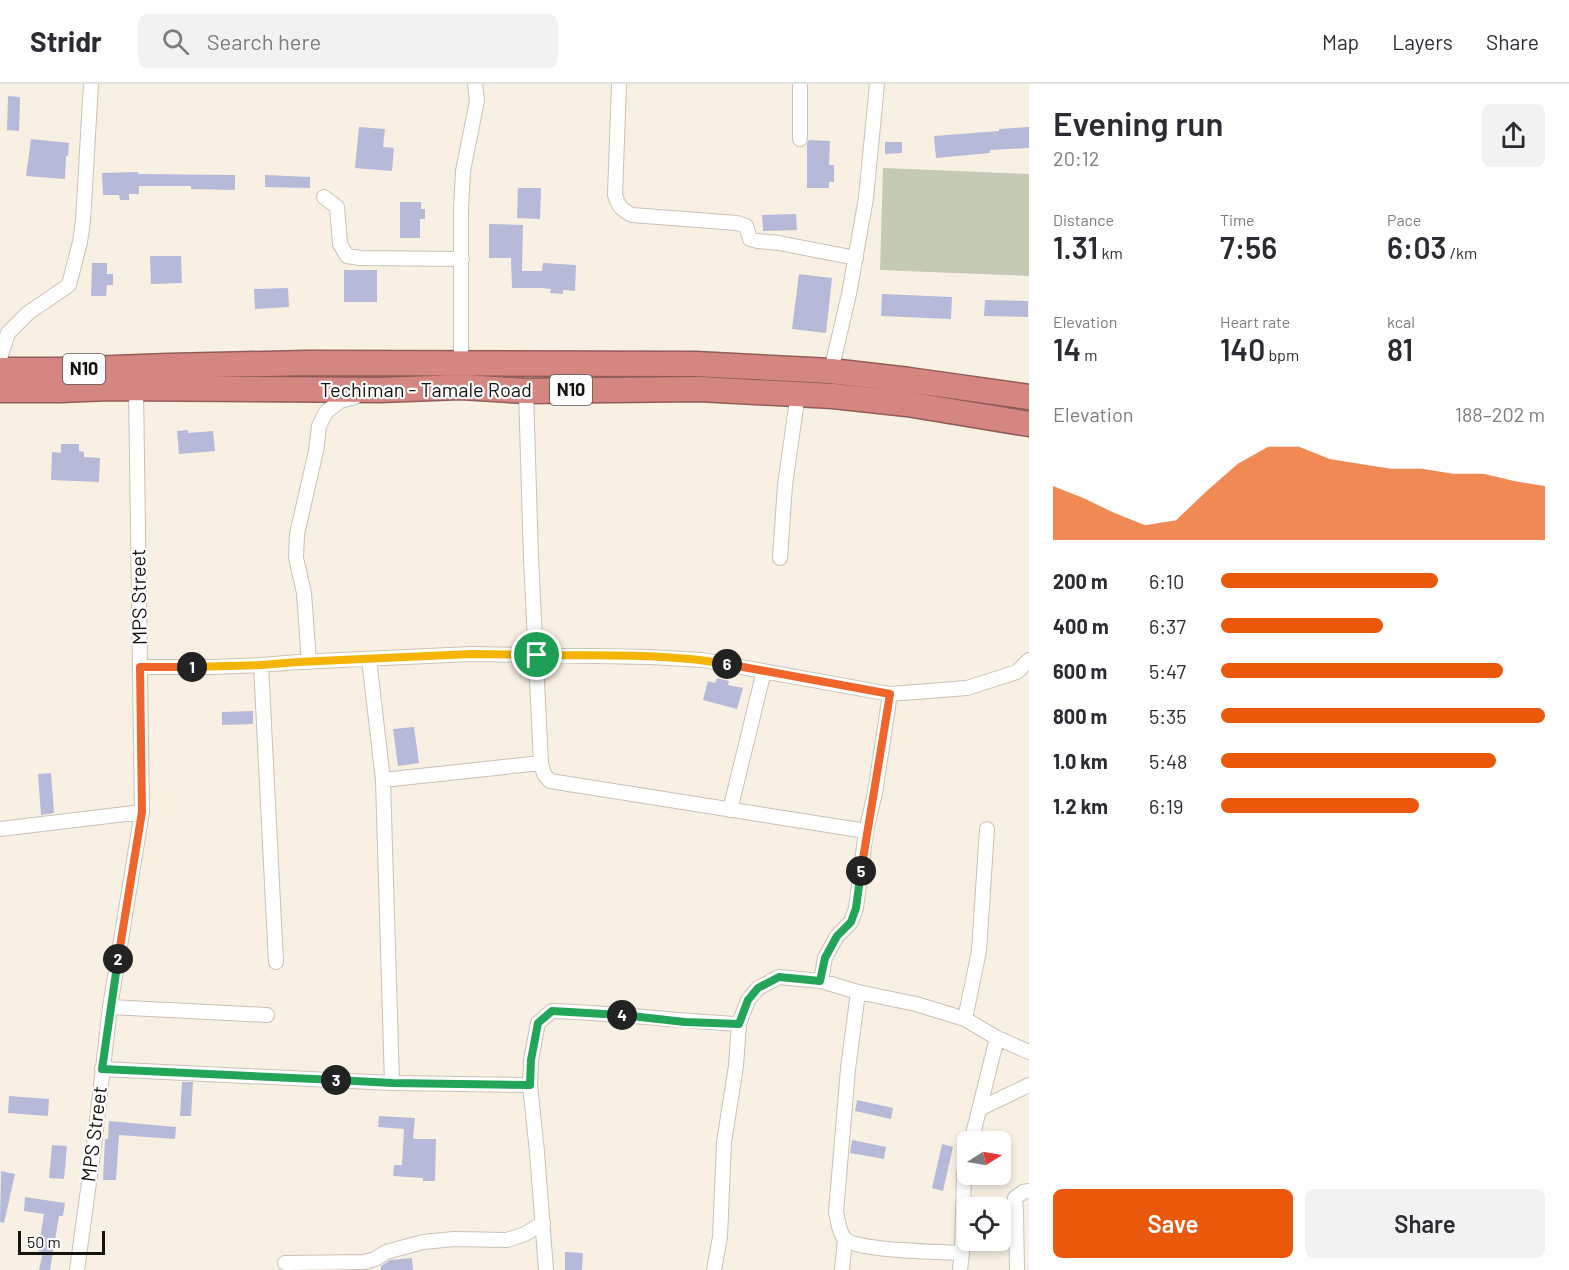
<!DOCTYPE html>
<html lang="en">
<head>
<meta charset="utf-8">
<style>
	body { margin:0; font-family:Barlow,sans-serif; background:#f2f2f3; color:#2b2b33; height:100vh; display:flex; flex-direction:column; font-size:22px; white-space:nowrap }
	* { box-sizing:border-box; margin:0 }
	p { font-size:20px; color:#7c7c81 }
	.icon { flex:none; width:33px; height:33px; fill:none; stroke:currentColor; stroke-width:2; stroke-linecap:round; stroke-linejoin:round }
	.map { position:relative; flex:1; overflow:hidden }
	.drawer { display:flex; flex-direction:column; background:#fff; width:540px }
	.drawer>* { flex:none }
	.needle { width:39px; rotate:79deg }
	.fabs { position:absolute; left:957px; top:1047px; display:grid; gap:12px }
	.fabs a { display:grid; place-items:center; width:54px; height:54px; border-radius:9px; background:#fff; box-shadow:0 3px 9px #0003; font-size:30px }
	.scale { position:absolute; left:18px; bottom:15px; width:87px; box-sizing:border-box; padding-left:6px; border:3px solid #15120e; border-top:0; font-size:16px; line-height:21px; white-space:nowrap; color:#15120e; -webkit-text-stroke:4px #fff; paint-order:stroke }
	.pin { position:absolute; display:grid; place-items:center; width:51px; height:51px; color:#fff; margin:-26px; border:3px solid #fff; border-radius:50%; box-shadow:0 2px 6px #0007 }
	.km { position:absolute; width:30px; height:30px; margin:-15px; border-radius:50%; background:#222; color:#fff; font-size:16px; line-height:30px; text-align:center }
	.round { display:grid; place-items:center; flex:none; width:63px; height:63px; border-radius:9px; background:#f2f2f3 }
	.headline { display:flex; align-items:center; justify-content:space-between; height:102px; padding:0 24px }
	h1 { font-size:33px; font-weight:600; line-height:45px }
	.stats { display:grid; grid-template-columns:repeat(3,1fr); gap:9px; height:102px; padding:6px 24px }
	.stats div { display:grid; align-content:center }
	.stats b { font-size:30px; font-weight:600 }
	.stats small { font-size:16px; font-weight:400 }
	.stats p { font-size:16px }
	.chart { height:168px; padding:12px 24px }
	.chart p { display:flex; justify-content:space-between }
	.chart svg { width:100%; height:108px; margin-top:6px; fill:#ea580c; opacity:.7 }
	.primary-button { display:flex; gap:12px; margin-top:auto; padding:12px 24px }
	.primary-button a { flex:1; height:69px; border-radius:9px; background:#ea580c; color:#fff; font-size:24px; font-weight:600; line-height:69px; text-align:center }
	.primary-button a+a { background:#f2f2f3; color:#2b2b33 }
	ul { padding:0 24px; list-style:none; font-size:20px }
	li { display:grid; grid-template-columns:96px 72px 1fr; align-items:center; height:45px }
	li i { height:15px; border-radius:8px; background:#ea580c }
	header { display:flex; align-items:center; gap:36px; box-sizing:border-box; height:84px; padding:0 30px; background:#fff; border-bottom:2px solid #e1e1e2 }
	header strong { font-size:28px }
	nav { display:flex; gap:33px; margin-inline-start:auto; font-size:21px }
	.search { width:420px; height:54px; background:#f2f2f3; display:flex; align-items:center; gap:15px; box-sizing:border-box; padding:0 21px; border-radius:9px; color:#7c7c81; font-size:22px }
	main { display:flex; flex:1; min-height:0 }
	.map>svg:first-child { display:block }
</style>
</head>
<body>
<header>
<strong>Stridr</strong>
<div class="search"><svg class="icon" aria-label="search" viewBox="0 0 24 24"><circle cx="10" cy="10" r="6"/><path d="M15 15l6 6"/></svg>Search here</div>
<nav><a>Map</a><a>Layers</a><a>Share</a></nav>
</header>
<main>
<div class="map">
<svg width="1029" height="1186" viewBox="0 0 1029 1186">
	<rect width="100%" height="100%" fill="#f8f1e3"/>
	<!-- pitch -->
	<path fill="#c4cab4" d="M883 84 1029 90V192L880 186Z"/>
	<!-- building -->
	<path fill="#b7b9d8" d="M8 12 20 13 19 47 7 46Z
		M359 43 385 45 383 63 394 64 392 87 355 84Z
		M1029 43V64L990 66V69L936 74 934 52 999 47V45Z
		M31 55 69 59 68 72H66L65 95 26 92Z
		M809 56 830 57 829 81H834V98H829V104H807V60Z
		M885 58H902V69L885 70Z
		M138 88V90L235 91V106L191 105V102H139V110H129V116H120L119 111H103L102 89Z
		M265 91 310 93V104L265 103Z
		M518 104H541L540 135 517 134Z
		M400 118H421V125H425V135H420V154H400Z
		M796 130 797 146 763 147 762 131Z
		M489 140 523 141 522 187H542L543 179 576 181 575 207 563 206V210L550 209 551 205 541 204H512L511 174H489Z
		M150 172H181L182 199 151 200Z
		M92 179H107V190H113V201H107L106 212H91Z
		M344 186H377V218H344Z
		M799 190 832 194 826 249 792 245Z
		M288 204 289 223 255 225 254 205Z
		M882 210 952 213 951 235 881 232Z
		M985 216 1028 217V233L984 232Z
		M188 346V349L213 347 215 367 179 370 177 347Z
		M61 360H79V367L84 368V373L100 374 99 398 51 396 52 368 61 369Z
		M717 594 729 597 728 601 743 604 737 625 703 616 708 597 715 599Z
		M253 627V640L222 641V628Z
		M414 643 419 679 398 682 393 645Z
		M51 689 54 729 41 731 38 690Z
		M182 998H193L191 1032H180Z
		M9 1012 49 1015 48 1032 8 1029Z
		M857 1016 893 1024 891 1035 855 1027Z
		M379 1032 415 1034 413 1054 415 1055H436L435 1097H423V1094L393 1092 394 1081H402L404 1045 378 1043Z
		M109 1037 176 1043 175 1055 119 1051 116 1096H103L105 1055H108Z
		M852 1056 886 1063 884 1075 850 1069Z
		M942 1060 953 1063 943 1107 932 1104Z
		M52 1061 67 1062 64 1095 49 1094Z
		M1 1087 15 1090 4 1139 0 1138Z
		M25 1113 65 1119 63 1132H59L50 1186H39L43 1168 38 1167 44 1130 24 1127Z
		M565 1168 583 1169 582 1186H565Z
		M412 1174 413 1186H381V1182L390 1176Z"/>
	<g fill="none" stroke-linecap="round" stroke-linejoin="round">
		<!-- street casing -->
		<g stroke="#cac2b5" stroke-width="16">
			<path id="street" d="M619 0 615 111C618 122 622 126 632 131L737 139 746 142 750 155 758 157 779 159 856 174
				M800 55V0
				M324 113 337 123 340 160 347 172 360 174 462 175
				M0 274 8 249 28 229 69 201 80 158 83 137 91 0
				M461 280V126L463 87 477 17 475 0
				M831 287 849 210 866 114 877 0
				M526 307 531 474 541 679 544 690 550 697 866 747
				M780 474 785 401 798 309
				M369 575 383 696 392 999
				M309 578 304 509 296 474 297 450 316 367 319 342 326 328 340 317 355 313
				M261 581 276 878
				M140 583H212L261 581 298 578 471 570 651 573 702 576 890 610
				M383 696 541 679
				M730 726 764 587
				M0 745 142 728
				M821 897 825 874 837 852 851 838 856 824 866 747 875 709 890 610 967 604 1017 588 1029 576
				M858 908 848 985 836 1128C838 1136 839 1149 845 1155 857 1167 942 1168 962 1169L964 1090 968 1073
				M110 923 267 931
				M965 935 979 867 987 745
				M102 985 392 999 530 1001
				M979 1025 1029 1001
				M971 1058 997 954
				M285 1179 364 1178 375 1175 386 1168 423 1158 454 1155 507 1156 525 1150 543 1139
				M77 1186 94 1062 110 923 142 728 136 304
				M546 1186 537 1068 530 1001 531 976 538 939 552 927C615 929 677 937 739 940
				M714 1186 720 1153 724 1058 736 982 739 940 748 916 758 904 779 893 821 897 858 908 916 920 965 935 997 954 1029 968
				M842 1186 845 1155
				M960 1186 962 1169
				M1017 1186 1016 1128 1015 1114 1023 1108 1029 1107"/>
		</g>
		<!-- highway casing -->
		<g stroke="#925d59" stroke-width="27">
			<path id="highway" d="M0 286H60L168 282 306 279 695 280 831 287 909 296 1029 313
				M0 306H60L110 304 380 306 461 303 526 307 699 305 833 312 907 320 1029 340"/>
		</g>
		<!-- street -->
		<use href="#street" stroke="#fff" stroke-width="14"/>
		<!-- highway -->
		<use href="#highway" stroke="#d68681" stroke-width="24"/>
	</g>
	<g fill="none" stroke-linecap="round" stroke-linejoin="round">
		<!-- split-1 casing -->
		<g stroke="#fff" stroke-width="12">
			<path id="split-1" d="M192 583 261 581 298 578 471 570 537 571"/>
		</g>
		<!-- split-2 casing -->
		<g stroke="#fff" stroke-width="12">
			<path id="split-2" d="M118 875 142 728 140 583H192"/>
		</g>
		<!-- split-3 casing -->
		<g stroke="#fff" stroke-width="12">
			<path id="split-3" d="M118 875 102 985 336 996"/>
		</g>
		<!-- split-4 casing -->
		<g stroke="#fff" stroke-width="12">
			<path id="split-4" d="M336 996 392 999 530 1001 531 976 538 939 552 927 622 931"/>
		</g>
		<!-- split-5 casing -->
		<g stroke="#fff" stroke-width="12">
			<path id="split-5" d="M622 931 685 938 739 940 748 916 758 904 779 893 820 897 825 874 837 852 851 838 856 824 861 787"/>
		</g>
		<!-- split-6 casing -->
		<g stroke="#fff" stroke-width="12">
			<path id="split-6" d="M727 580 890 610 861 787"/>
		</g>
		<!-- split-7 casing -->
		<g stroke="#fff" stroke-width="12">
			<path id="split-7" d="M537 571C600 572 665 569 727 580"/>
		</g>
		<!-- split-1 -->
		<use href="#split-1" stroke="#f5b400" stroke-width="8"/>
		<!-- split-2 -->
		<use href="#split-2" stroke="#f0652b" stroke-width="8"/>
		<!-- split-3 -->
		<use href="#split-3" stroke="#22a559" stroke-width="8"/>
		<!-- split-4 -->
		<use href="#split-4" stroke="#22a559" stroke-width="8"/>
		<!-- split-5 -->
		<use href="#split-5" stroke="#22a559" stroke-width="8"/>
		<!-- split-6 -->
		<use href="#split-6" stroke="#f0652b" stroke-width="8"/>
		<!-- split-7 -->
		<use href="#split-7" stroke="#f5b400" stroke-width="8"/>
	</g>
	<g text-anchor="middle" stroke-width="4.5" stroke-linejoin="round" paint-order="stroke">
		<!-- shield labels -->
		<g fill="#fff" stroke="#5b5956" stroke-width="1.5">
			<rect x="63" y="270" width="42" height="30" rx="4.5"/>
			<rect x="550" y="291" width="42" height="30" rx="4.5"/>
		</g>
		<g font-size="18" font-weight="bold" fill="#15120e">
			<text x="84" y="291">N10</text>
			<text x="571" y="312">N10</text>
		</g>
		<!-- street labels -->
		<g font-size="20" fill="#15120e" stroke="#fff">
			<text x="426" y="313">Techiman - Tamale Road</text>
			<text transform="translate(139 513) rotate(-91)" y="7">MPS Street</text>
			<text transform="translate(94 1050) rotate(-83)" y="7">MPS Street</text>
		</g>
	</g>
</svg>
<div class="fabs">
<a><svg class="needle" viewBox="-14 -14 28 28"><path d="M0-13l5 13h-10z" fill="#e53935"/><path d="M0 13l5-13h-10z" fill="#7c7c81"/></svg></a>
<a><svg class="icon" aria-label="locate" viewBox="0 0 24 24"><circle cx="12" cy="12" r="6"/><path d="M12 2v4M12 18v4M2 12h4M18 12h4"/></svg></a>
</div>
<div class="scale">50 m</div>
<div class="pin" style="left:537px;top:571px;background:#1e9e55"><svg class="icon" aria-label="arrive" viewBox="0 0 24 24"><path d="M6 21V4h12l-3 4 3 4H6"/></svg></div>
<b class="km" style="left:192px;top:583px">1</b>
<b class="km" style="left:118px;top:875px">2</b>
<b class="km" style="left:336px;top:996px">3</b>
<b class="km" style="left:622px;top:931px">4</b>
<b class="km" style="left:861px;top:787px">5</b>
<b class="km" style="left:727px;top:580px">6</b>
</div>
<section class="drawer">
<div class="headline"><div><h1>Evening run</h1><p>20:12</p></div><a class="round"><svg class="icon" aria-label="share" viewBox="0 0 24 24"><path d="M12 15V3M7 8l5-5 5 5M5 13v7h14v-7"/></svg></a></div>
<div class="stats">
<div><p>Distance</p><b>1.31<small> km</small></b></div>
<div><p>Time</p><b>7:56</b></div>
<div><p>Pace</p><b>6:03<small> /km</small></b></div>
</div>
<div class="stats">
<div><p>Elevation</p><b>14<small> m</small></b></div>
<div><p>Heart rate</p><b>140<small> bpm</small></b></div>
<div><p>kcal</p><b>81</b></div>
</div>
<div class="chart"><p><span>Elevation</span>188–202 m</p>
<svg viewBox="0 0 160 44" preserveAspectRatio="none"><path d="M0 44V22L10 27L20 33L30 38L40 36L50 24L60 13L70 6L80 6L90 11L100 13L110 15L120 15L130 17L140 17L150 20L160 22V44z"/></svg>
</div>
<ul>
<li><b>200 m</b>6:10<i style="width:67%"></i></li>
<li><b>400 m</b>6:37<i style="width:50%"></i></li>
<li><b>600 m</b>5:47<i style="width:87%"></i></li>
<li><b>800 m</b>5:35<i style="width:100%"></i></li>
<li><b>1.0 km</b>5:48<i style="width:85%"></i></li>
<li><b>1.2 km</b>6:19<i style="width:61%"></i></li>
</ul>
<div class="primary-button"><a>Save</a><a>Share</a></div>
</section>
</main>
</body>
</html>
